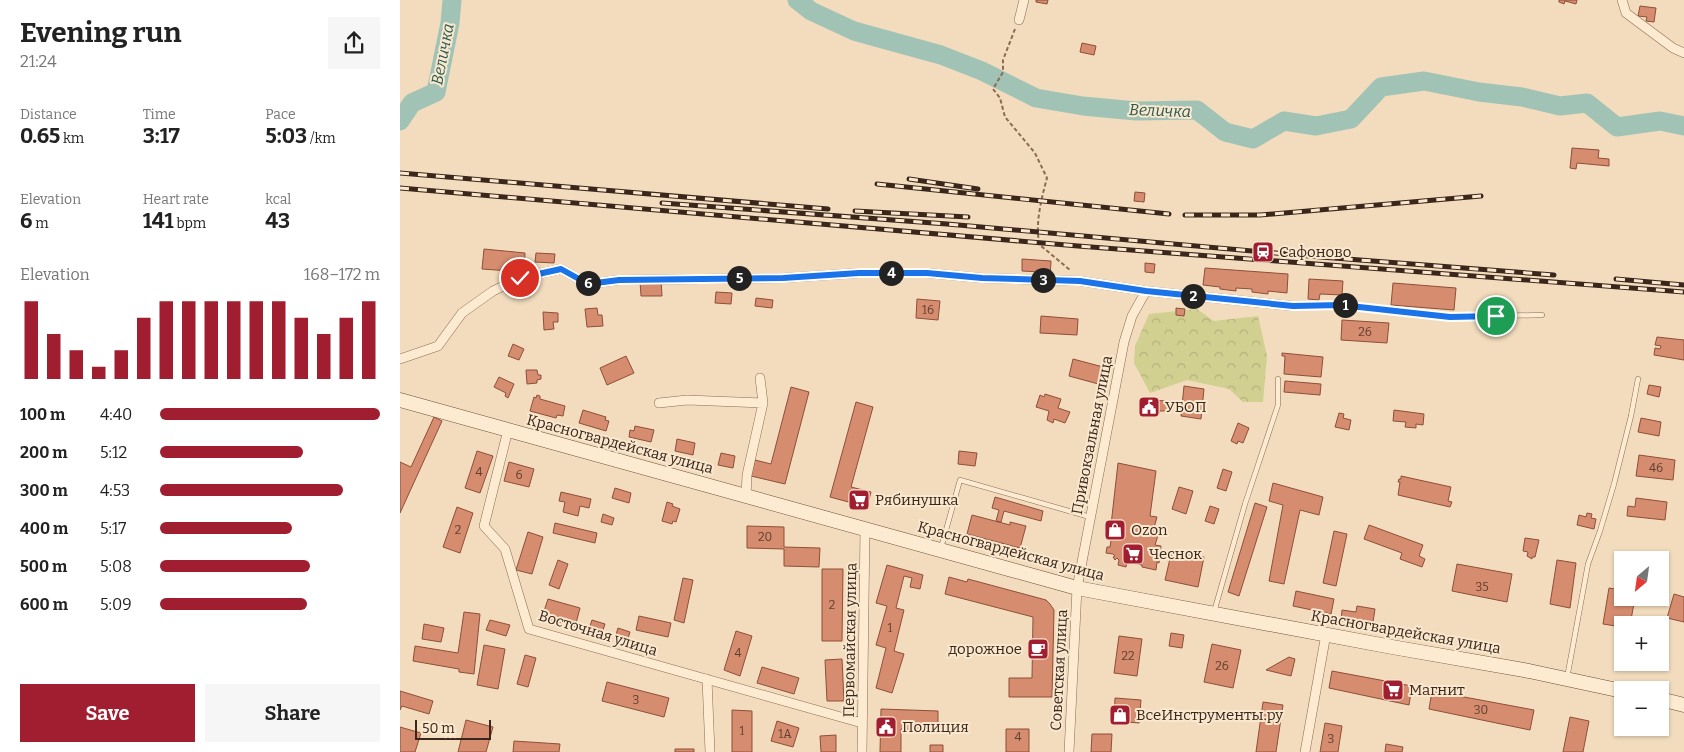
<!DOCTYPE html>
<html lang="en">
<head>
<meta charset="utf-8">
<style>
	body { margin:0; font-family:Bitter,serif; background:#f6f6f6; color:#222; height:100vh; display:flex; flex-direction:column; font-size:19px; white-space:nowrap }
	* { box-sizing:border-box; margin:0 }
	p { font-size:16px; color:#767676 }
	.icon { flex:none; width:28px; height:28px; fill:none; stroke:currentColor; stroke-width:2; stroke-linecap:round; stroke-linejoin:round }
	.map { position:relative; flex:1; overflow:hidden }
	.panel { display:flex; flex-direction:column; background:#fff; width:400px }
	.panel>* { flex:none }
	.needle { width:32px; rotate:209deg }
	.tools { position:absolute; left:1214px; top:551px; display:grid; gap:10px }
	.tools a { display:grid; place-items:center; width:55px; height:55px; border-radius:0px; background:#fff; box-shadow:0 1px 4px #0004; font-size:25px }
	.scale { position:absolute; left:15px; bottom:12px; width:76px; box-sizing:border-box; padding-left:5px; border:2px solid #3a261b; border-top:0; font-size:14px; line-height:18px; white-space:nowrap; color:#3a261b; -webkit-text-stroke:4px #f9e7ce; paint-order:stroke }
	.pin { position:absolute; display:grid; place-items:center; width:42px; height:42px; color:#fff; margin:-21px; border:2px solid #fff; border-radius:50%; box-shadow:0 1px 5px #0007 }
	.km { position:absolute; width:25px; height:25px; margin:-12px; border-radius:50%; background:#222; color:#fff; font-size:14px; line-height:25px; text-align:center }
	.round { display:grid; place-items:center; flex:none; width:52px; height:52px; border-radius:0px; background:#f6f6f6 }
	.summary { display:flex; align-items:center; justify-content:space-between; height:85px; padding:0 20px }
	h1 { font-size:28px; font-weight:700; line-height:38px }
	.figures { display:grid; grid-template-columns:repeat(3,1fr); gap:8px; height:85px; padding:5px 20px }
	.figures div { display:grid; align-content:center }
	.figures b { font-size:21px; font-weight:700 }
	.figures small { font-size:14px; font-weight:400 }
	.figures p { font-size:14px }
	.chart { height:140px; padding:10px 20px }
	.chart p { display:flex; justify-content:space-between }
	.chart svg { width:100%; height:90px; margin-top:5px; stroke:#a11e30; stroke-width:6 }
	.action { display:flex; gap:10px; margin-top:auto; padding:10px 20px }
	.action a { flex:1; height:58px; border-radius:0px; background:#a11e30; color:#fff; font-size:20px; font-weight:700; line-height:58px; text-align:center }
	.action a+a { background:#f6f6f6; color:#222 }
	ul { padding:0 20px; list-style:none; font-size:16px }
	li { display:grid; grid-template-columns:80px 60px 1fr; align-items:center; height:38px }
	li i { height:12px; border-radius:6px; background:#a11e30 }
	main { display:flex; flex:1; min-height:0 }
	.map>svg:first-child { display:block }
</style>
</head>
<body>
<main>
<section class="panel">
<div class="summary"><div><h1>Evening run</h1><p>21:24</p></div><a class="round"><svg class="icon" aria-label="share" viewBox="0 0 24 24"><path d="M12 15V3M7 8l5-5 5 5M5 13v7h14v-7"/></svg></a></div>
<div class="figures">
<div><p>Distance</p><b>0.65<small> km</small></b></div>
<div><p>Time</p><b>3:17</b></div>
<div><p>Pace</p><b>5:03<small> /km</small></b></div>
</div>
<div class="figures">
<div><p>Elevation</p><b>6<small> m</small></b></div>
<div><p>Heart rate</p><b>141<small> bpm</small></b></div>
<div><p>kcal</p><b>43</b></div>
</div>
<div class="chart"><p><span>Elevation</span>168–172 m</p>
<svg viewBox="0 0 160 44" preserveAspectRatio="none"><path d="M5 44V6M15 44V22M25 44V30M35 44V38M45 44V30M55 44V14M65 44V6M75 44V6M85 44V6M95 44V6M105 44V6M115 44V6M125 44V14M135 44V22M145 44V14M155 44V6"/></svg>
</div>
<ul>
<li><b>100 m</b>4:40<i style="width:100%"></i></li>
<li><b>200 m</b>5:12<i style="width:65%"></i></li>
<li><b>300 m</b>4:53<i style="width:83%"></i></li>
<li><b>400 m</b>5:17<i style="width:60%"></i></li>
<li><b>500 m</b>5:08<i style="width:68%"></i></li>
<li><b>600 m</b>5:09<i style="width:67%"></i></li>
</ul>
<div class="action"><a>Save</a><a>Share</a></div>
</section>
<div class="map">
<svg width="1284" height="752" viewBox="0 0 1284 752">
	<defs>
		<pattern id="forest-crowns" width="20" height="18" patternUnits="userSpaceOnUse" patternTransform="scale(1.25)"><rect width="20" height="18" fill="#d1d090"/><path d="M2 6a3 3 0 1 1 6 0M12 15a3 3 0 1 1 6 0" fill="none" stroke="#b4b27c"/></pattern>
	</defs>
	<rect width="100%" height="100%" fill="#f2dcbd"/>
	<!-- forest -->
	<path fill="url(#forest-crowns)" d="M797 309 814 321 858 316 867 356 863 402H843L829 389 787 380 750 393 734 363 735 346 749 314Z"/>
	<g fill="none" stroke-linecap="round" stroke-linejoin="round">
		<!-- river -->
		<path stroke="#a1c3b5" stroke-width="19" d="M397 0 411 11 454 31 541 55 582 71 636 98 683 106 736 111 797 110 825 132 853 139 884 121 916 126 951 119 981 87 1024 81 1079 92 1122 97 1160 106 1187 103 1217 127 1260 121 1284 126
			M0 121 12 103 36 92 50 23 52 0"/>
	</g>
	<!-- building -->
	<path fill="#d58c6f" stroke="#8e4f38" d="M636 0H648L647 4 636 2Z
		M1159 0H1177L1176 4 1165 1 1164 4 1159 2Z
		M1240 6 1256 8 1254 22 1246 21 1247 17 1238 16Z
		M682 43 696 46 694 55 680 52Z
		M1172 148 1199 150 1198 158 1209 159V166L1177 163 1176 169 1170 168Z
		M735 192 745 193 744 202 734 201Z
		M84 249 125 253 124 272 82 269Z
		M136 253 155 254 154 263 135 262Z
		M622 259 651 261 650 278 640 277V272L622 271Z
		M745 263 755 264 754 273 745 272Z
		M805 268 888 274 887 293 868 291V294L852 292V289L836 288V291L820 289V287L803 285Z
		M909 279 943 281 942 295 920 294 919 300 908 299Z
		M261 280 262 296H241L240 281Z
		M993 283 1056 288 1054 310 991 305Z
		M316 292 332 293 331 304 315 303Z
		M356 298 373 300 372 308 355 306Z
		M517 299 540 301 538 320 516 318Z
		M197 308 198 315H202L203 326 187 327 185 309Z
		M776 308 785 309 784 316 776 315Z
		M143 312 158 313V322H153L154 329 144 330Z
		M641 316 678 319 677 335 640 333Z
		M942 320 989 323 987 343 941 340Z
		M1257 337 1284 340V360L1254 355 1255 348 1260 349 1261 346 1255 345Z
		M113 344 124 349 119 360 108 356Z
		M882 353 923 357 921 377 884 374 885 356H882Z
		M226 356 234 373 207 385 200 368Z
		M673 359 707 368 702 385 669 376Z
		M126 370H137L138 375H141V379L137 380V383L127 384Z
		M99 377 114 384 108 398 105 396 106 393 94 387Z
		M885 381 921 384 920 395 884 392Z
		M1249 385 1261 387 1259 397 1247 394Z
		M784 386 804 389 801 419 781 416Z
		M391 387 409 392 385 484 351 476 355 460 371 464Z
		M645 394 661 399 658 408 670 412 665 423 654 419 653 423 647 420 649 411 636 407 640 395 644 397Z
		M137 395 140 396V399L165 406 163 416 157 415 156 418 130 411 134 397 136 398Z
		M741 400 772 401V411H759V414H754V410H741Z
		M456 402 473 407 451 487 471 492 467 507 430 497Z
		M183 410 206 417 205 420 209 421 206 431 179 423Z
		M994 410 1024 414 1023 425 1016 424V428L1005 427 1006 422 993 421Z
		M939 413 944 414 943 418 951 420 949 430 935 427Z
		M34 417 42 421 0 513V462L11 467Z
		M1241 418 1261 422 1259 436 1238 432Z
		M838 423 849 428 843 443 838 441 837 444 831 441Z
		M235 426 254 430 251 442 229 437 230 430 234 431Z
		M277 439 295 443 293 455 275 451Z
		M77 451 93 456 80 493 65 488Z
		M559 451 577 453 575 466 558 464Z
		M321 453 335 456 333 468 318 465Z
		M1239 455 1275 460 1273 480 1236 476Z
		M109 462 134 469 129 487 104 481Z
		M718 463 756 471 750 516 757 517 754 528 760 529 755 545 761 546 759 563 757 562 756 570 742 567V565L727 562 726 567 718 565 719 560 717 558 715 560 713 557 715 556 713 554 706 553 707 547H710L712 534H710Z
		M823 469 832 472 826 491 817 488Z
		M1001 476 1051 487 1048 501 1052 502 1050 507 998 495 1000 482H998L999 479H1001Z
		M873 483 923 497 919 515 900 510 884 584 869 581 883 505 869 501Z
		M779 487 793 491 786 514 772 509Z
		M215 488 231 493 229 503 212 498Z
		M161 492 191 499 189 508 180 506 178 516 163 512 165 502 159 501Z
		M595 497 643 511 641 521 604 511 601 522 596 521 599 510 592 508Z
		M1236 498 1267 502 1265 520 1227 516 1228 506 1235 507Z
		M267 502 273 504 272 506 280 509 276 522 273 521 272 524 262 521Z
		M855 503 867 507 839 596 828 592Z
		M810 506 819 509 814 524 805 521Z
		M57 507 73 513 60 553 43 547Z
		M1187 513 1192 514 1191 518 1196 519 1194 529 1177 525 1179 515 1186 517Z
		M203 514 214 518 212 525 201 522Z
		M572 515 610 525V522L626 526 620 548 567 534Z
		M155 523 197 533 195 543 153 533Z
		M969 525 1023 545 1019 556 1025 559 1022 567 1000 559 1002 553 964 539Z
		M347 526 384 527V547L420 548 419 567 384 566V549L347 548Z
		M934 531 947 534 936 586 923 583Z
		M128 532 143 537 132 574 116 570Z
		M1125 538 1139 540 1135 557H1132V559L1127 556 1128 552 1123 551Z
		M772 550 804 557 798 587 765 580Z
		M158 560 168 564 159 589 149 585Z
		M1157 560 1176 563 1170 608 1150 604Z
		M1057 564 1112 574 1107 602 1052 591Z
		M487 565 523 575 520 589 510 587 512 578 504 576 496 608 504 610 494 651 504 654 492 693 476 688 486 648 476 645 487 606 476 603Z
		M422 569H443L442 641H422Z
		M549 577 567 582 568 579 646 600 650 604 654 610 652 697H609V678H632L633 617 545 594Z
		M283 578 293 580 284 623 274 620Z
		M1209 588 1222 590V598H1235L1230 625H1222V627L1203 624Z
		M896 591 934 599 931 614 893 606Z
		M1274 594 1284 597V622L1267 618Z
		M148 599 180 608 175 627 142 617Z
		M957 606 975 609 973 622 966 621 965 624 959 623V625L941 621 942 610 956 612Z
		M64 612 80 614 74 674 59 672V669L13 661 15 646 58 653Z
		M239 616 271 623 268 637 236 630Z
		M90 620 110 625 106 636 86 630Z
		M192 620 205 624 202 633 189 629Z
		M24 624 44 628 41 642 22 639Z
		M218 628 230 632 227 642 215 638Z
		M336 631 352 636 340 676 324 670Z
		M771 633 784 635 782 648 769 646Z
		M719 636 742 639 737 676 714 673Z
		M812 644 841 650 833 688 804 682Z
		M84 645 105 649 98 689 77 685Z
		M125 655 136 658 128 687 117 684Z
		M889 657 895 659 891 676 866 670Z
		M442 659 444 701H427L425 660Z
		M362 667 399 678 394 694 357 683Z
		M932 671 1012 686 1009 705 929 688Z
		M207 682 269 698 264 717 202 701Z
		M0 691 33 701 29 714 2 706 0 710Z
		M1032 691 1134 710 1130 730 1029 709Z
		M715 698 741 700 739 723 714 721Z
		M863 702 883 705 876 752H856Z
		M481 709 538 711V730L501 729V752H480Z
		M332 710 352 711V752H332Z
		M1170 717 1189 721 1183 752H1163Z
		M66 720 93 727 86 752H58Z
		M377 721 399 728 393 747 371 741Z
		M925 723 942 726 938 752H920Z
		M0 727 21 733 15 752H0Z
		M606 729H629V752H606Z
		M692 734H712L711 752H691Z
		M436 735V752H421L420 736Z
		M114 741 160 744 159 752H113Z
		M986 744 1003 747 1002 752H985Z
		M530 745H543V752H530Z
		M275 749H294V752H275Z"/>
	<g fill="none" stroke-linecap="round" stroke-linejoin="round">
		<!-- lane casing -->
		<g stroke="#8c6b54" stroke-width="5.5">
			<path id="lane" d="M893 306 941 305 1050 317 1142 315
				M541 548 560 480 690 517
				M814 612 845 504 878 405V379
				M1167 678 1188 564 1200 531 1214 484 1231 416 1238 379"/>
		</g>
		<!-- street casing -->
		<g stroke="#8c6b54" stroke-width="10">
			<path id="street" d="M1222 0 1226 13 1273 48 1284 53
				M619 20 624 0
				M0 359 38 346 62 313 93 291 120 278 161 269 188 284 219 280 383 278 459 273H527L582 278 680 281 746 291
				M259 403 287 400 363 403
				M108 430 84 526 105 549 129 629 462 723
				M346 496 347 475 363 403 360 378
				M307 679 310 752
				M462 752 465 528
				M669 752 677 588 724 342 732 316 746 291 893 306
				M905 752 926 634"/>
		</g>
		<!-- secondary casing -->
		<g stroke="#6e4c38" stroke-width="15">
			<path id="secondary" d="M0 400 677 588 992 647 1129 671 1222 691
				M1260 699 1284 705"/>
		</g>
		<!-- path -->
		<path stroke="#8c6b54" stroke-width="2" stroke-dasharray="4 2.5" stroke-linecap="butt" d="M615 29 603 60V72L593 89 600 98 605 117 635 153 647 178C642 196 634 227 640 245L670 270"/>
		<!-- lane -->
		<use href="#lane" stroke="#fcead1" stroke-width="4.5"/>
		<!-- street -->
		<use href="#street" stroke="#fcead1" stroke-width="9"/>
		<!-- secondary -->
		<use href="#secondary" stroke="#fcead1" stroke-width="14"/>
		<!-- rail casing -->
		<g stroke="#3a261b" stroke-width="5">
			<path id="rail" d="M0 173 428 209
				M509 179 578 189
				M477 184 769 214
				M0 188 678 246 1284 292
				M262 203 547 224 921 257 1154 275
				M455 211 568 217
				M785 215H860L1081 196
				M1216 279 1284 285"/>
		</g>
		<!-- rail -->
		<use href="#rail" stroke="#f9e7ce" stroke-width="3" stroke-dasharray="9" stroke-linecap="butt"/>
	</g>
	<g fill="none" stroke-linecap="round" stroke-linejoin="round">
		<!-- route casing -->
		<g stroke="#fff" stroke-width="10">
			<path id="route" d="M120 278 161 269 188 284 219 280 383 278 459 273H527L582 278 680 281 746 291 893 306 941 305 1050 317 1096 316"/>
		</g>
		<!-- route -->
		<use href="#route" stroke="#1a73e8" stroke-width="6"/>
	</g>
	<!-- icons -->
	<defs>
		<g id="station-square" transform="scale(1.125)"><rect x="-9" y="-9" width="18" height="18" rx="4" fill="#a11e30" stroke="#f9e7ce"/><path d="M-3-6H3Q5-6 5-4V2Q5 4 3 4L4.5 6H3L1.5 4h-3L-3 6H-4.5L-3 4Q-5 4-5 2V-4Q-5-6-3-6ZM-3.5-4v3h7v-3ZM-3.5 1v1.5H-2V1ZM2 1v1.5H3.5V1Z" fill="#fff"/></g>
		<g id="civic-square" transform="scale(1.125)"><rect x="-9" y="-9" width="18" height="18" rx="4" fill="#a11e30" stroke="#f9e7ce"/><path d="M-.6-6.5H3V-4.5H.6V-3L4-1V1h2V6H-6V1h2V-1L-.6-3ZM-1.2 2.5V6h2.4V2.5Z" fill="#fff"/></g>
		<g id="supermarket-square" transform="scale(1.125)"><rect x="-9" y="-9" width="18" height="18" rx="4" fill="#a11e30" stroke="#f9e7ce"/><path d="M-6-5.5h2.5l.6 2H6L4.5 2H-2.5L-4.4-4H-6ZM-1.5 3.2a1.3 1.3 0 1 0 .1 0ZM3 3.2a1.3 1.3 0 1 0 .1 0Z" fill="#fff"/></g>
		<g id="shop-square" transform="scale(1.125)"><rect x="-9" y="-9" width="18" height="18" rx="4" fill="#a11e30" stroke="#f9e7ce"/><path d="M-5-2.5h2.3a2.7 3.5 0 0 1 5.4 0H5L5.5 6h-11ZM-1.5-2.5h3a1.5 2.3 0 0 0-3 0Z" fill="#fff"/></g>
		<g id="cafe-square" transform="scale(1.125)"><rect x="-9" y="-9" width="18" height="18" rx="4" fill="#a11e30" stroke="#f9e7ce"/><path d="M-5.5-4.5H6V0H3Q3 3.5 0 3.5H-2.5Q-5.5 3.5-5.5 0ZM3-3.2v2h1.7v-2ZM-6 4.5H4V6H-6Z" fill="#fff"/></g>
	</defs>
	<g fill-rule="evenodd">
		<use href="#station-square" x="863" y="252"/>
		<use href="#civic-square" x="749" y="407"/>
		<use href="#supermarket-square" x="459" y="500"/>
		<use href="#shop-square" x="715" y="530"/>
		<use href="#supermarket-square" x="733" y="554"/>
		<use href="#cafe-square" x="638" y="649"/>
		<use href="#supermarket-square" x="993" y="690"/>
		<use href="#shop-square" x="720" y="715"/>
		<use href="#civic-square" x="486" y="727"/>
	</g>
	<g text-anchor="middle" stroke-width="4" stroke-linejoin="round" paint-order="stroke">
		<!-- number labels -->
		<g font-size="12" fill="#614030">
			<text x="528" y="314">16</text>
			<text x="965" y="336">26</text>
			<text x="1256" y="472">46</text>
			<text x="79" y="476">4</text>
			<text x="119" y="479">6</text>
			<text x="58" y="534">2</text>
			<text x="365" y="541">20</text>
			<text x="1082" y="591">35</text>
			<text x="432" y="609">2</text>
			<text x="490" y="632">1</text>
			<text x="338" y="657">4</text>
			<text x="728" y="660">22</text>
			<text x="822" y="670">26</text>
			<text x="236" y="704">3</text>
			<text x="1081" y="714">30</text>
			<text x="342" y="735">1</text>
			<text x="385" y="738">1А</text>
			<text x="618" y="741">4</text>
			<text x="931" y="743">3</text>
		</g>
		<!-- poi labels -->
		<g font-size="15" fill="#3a261b" stroke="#f9e7ce" text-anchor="start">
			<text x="879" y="257">Сафоново</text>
			<text x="765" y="412">УБОП</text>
			<text x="475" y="505">Рябинушка</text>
			<text x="731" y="535">Ozon</text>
			<text x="749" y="559">Чеснок</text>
			<text x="622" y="654" text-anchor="end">дорожное</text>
			<text x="1009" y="695">Магнит</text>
			<text x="736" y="720">ВсеИнструменты.ру</text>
			<text x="502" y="732">Полиция</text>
		</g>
		<!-- street labels -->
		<g font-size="15" fill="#3a261b" stroke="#f9e7ce">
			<text transform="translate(692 435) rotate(-79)" y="5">Привокзальная улица</text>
			<text transform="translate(220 444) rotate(15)" y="5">Красногвардейская улица</text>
			<text transform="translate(611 551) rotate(15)" y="5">Красногвардейская улица</text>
			<text transform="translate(1006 632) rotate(10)" y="5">Красногвардейская улица</text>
			<text transform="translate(198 633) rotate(17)" y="5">Восточная улица</text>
			<text transform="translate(450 640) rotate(-89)" y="5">Первомайская улица</text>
			<text transform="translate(659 670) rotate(-87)" y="5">Советская улица</text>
		</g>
		<!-- water labels -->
		<g font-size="16" font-style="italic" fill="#285b51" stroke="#f9e7ce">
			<text transform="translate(42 54) rotate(-79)" y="6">Величка</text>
			<text transform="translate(760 110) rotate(2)" y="6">Величка</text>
		</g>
	</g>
</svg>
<div class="tools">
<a><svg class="needle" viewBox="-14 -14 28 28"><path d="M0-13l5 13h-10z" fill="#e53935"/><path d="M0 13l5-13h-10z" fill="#767676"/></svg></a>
<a>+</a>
<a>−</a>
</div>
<div class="scale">50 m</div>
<div class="pin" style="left:1096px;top:316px;background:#1e9e55"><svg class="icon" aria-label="arrive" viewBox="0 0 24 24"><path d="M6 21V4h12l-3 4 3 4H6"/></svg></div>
<div class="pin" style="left:120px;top:278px;background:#d93025"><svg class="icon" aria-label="check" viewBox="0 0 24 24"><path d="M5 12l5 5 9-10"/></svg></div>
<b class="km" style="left:945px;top:305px">1</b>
<b class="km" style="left:793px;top:296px">2</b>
<b class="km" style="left:643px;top:280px">3</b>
<b class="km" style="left:491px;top:273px">4</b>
<b class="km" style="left:339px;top:278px">5</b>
<b class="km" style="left:188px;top:283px">6</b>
</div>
</main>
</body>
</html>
